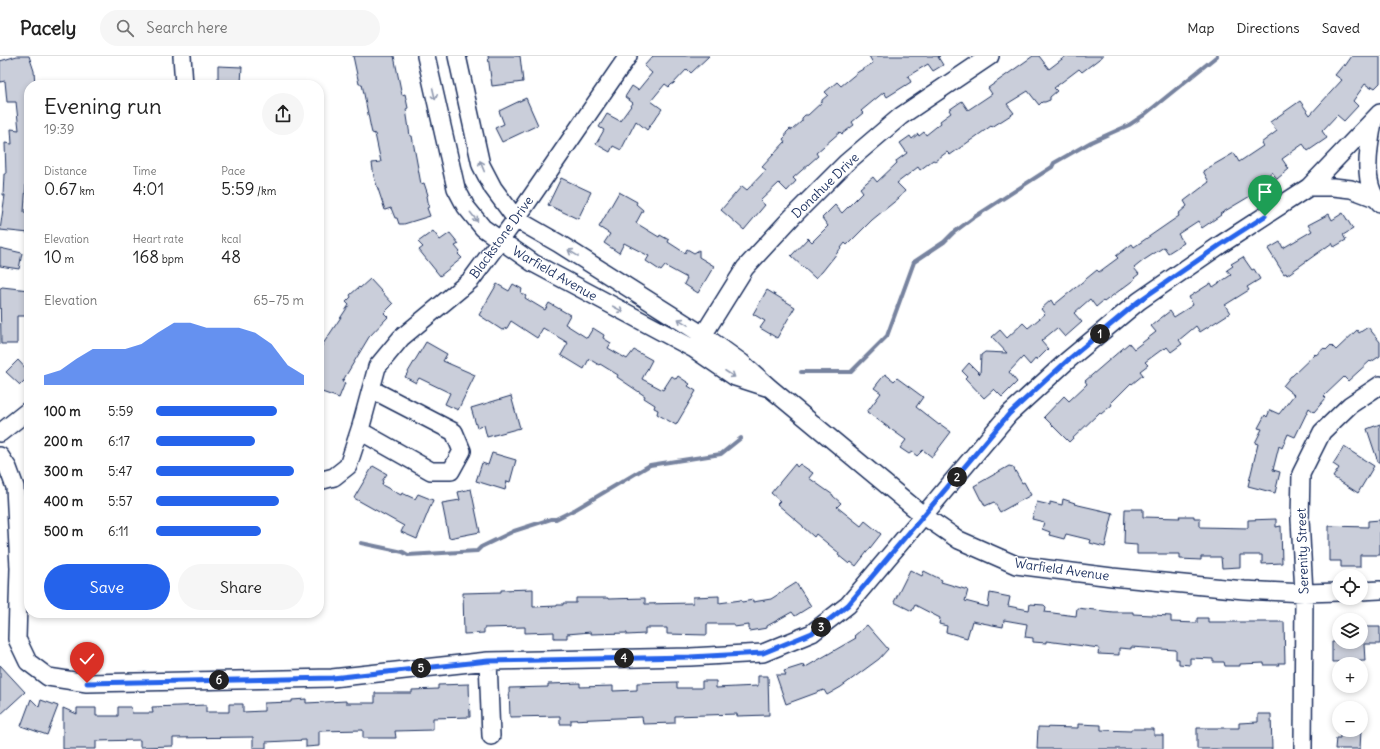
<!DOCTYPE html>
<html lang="en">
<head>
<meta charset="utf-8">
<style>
	body { margin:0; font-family:Delius,sans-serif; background:#f6f6f6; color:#222; height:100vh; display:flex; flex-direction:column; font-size:15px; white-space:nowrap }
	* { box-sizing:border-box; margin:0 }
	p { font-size:13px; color:#767676 }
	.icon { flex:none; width:22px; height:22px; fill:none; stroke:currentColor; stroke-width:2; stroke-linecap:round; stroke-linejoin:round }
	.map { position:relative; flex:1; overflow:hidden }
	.drawer { position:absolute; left:24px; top:24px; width:300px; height:538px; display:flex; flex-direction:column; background:#fff; border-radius:16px; box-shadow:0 2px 6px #0003 }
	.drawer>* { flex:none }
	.buttons { position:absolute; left:1332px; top:513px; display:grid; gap:8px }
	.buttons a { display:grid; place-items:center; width:36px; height:36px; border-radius:50%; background:#fff; box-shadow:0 2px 6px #0003; font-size:20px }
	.pin { position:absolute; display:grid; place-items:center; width:34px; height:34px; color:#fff; margin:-41px -17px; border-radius:50% 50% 50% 0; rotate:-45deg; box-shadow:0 0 4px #0007 }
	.pin .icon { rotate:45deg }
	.km { position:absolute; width:20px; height:20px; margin:-10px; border-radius:50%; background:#222; color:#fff; font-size:11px; line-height:20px; text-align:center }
	.round { display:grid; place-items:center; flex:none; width:42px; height:42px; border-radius:21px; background:#f6f6f6 }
	.head { display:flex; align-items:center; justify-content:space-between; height:68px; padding:0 20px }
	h1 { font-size:22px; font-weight:600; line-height:30px }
	.figures { display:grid; grid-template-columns:repeat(3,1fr); gap:6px; height:68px; padding:4px 20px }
	.figures div { display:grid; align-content:center }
	.figures b { font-size:17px; font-weight:600 }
	.figures small { font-size:11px; font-weight:400 }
	.figures p { font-size:11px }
	.chart { height:112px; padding:8px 20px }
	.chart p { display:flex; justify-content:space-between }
	.chart svg { width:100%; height:72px; margin-top:4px; fill:#2563eb; opacity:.7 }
	.action { display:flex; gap:8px; margin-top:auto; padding:8px 20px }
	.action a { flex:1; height:46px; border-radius:24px; background:#2563eb; color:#fff; font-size:16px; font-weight:600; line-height:46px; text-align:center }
	.action a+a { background:#f6f6f6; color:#222 }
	ul { padding:0 20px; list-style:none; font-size:13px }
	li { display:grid; grid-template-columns:64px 48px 1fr; align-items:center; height:30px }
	li i { height:10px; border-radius:5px; background:#2563eb }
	header { display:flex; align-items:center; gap:24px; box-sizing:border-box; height:56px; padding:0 20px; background:#fff; border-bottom:1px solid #e0e0e0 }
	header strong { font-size:19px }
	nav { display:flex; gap:22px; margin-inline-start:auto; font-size:14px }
	.search { width:280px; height:36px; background:#f6f6f6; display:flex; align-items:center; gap:10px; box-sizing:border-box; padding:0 14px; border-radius:22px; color:#767676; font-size:15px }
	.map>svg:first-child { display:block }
</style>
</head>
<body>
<header>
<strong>Pacely</strong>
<div class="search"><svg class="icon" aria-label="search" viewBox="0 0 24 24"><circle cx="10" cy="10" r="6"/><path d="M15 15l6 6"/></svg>Search here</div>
<nav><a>Map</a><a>Directions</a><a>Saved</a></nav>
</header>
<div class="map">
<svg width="1380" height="693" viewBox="0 0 1380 693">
	<rect width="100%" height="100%" fill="#fff"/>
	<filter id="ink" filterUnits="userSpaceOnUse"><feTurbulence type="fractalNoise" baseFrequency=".025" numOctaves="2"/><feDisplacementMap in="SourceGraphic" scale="8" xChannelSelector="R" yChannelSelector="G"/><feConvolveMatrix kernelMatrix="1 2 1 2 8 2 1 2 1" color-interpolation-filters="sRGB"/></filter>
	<g filter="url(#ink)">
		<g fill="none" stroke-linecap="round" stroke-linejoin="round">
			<!-- stream -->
			<path stroke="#77839f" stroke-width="4" d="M801 316H851L887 280 914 206 944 186 953 177 973 162 1052 111 1054 107 1091 86 1129 69 1144 59 1217 0
				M361 487 403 496 408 499 477 495 481 491 514 475 551 463H556L576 453 650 409 721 398 741 382"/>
		</g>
		<!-- building -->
		<path fill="#caceda" stroke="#1b2f5e" d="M17 0H29L34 15 35 29H29V112H27L24 156 29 157V177L0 174 5 139H3L4 118H6L5 87 12 88 11 73 19 74 16 46H7L5 25 0 26V5Z
			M353 0H394L402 39 405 38 408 52 406 53 410 80H412L421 128 424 127 428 139 427 140 429 151 427 152 430 160 404 168H399L397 162H395L391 152 385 154 374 121 372 107 381 106 375 78 372 77 371 73 362 28H359Z
			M488 0H520L523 26 492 30Z
			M653 0H709L691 17 687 13 673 28H672L669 31 665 28 651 45 662 53 647 74 636 65 621 94 613 90 610 96 596 88 604 74 599 71 607 58 620 65 633 47 625 41 632 30 638 34 652 17 644 10Z
			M869 0H940L938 1 943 9 933 15 928 8 908 20 911 26 887 41 884 36 861 55 863 57 852 66 854 69 842 78 840 76 816 97 818 100 793 122 796 125 787 135 779 127 760 145 765 149 744 174 721 154 742 130 747 134 766 114 762 111 785 86 783 83 786 80V77L790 73 792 74 802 65V62L805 59H808L822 46V44L828 39 825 36 837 26 841 30 858 16 873 7Z
			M1033 0H1039L1049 13 1066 0H1103L1082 16 1079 13 1054 32 1057 35 1050 41V44L1045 46H1042L1039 49 1028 35 1007 48 1014 57 992 71 991 70 950 99 947 96 935 105 933 104 920 114 918 111 897 127 905 135 899 142 872 164 847 189 845 187 822 216 815 222 791 200 808 182 812 186 828 170 822 162 835 149 842 157 863 136 860 132 873 121 877 126 897 107 896 105 907 97 900 87 910 80 912 83 918 78 919 80 924 76 926 79 941 67 940 65 951 57 949 54 962 45 968 54 992 38 988 32Z
			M1352 0H1380V27L1375 32 1372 30 1371 32 1365 28 1353 45 1358 50 1344 65 1337 59 1322 75 1327 82 1308 95 1303 88 1282 103 1289 113 1277 123 1272 116 1254 130 1257 136 1220 158 1221 159 1202 172 1198 165 1178 178 1184 187 1168 197 1164 191 1144 204 1134 212 1139 218 1134 222 1135 223 1104 246 1103 245 1096 251 1090 243 1074 257 1082 266 1065 281 1057 272 1041 285 1048 293 1037 304 1036 302 1030 309 1023 301 1009 316 1017 326 1002 341 994 333 984 342 965 322 967 320 962 315 969 307 980 318 981 299 985 296 1007 297 992 281 1000 274 1007 282 1023 267 1028 272 1045 258 1041 253 1051 244 1054 249 1097 214 1099 216 1118 202 1116 200 1132 188 1134 191 1179 160 1178 158 1187 150 1184 145 1209 126 1203 115 1234 97 1239 106 1263 90 1261 87 1277 75 1270 66 1300 45 1310 59 1342 24 1335 19 1344 8 1345 10Z
			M218 10 242 11 241 27H218Z
			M526 42 538 69 502 86 495 72 504 68 499 55Z
			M561 122 591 136 578 163 548 149Z
			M619 136 637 146 636 148 643 154 636 167 659 181 660 179 669 184 668 186 685 197 687 193 694 197 699 194V201L714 210 698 237 684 228 687 222 665 210 661 215 646 205 649 200 624 187 619 197 604 187 610 178 599 171Z
			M1343 157 1353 173 1343 179 1346 184 1334 191 1332 187 1287 219 1286 217 1284 218 1268 193 1280 186 1283 192 1312 175 1308 169 1329 158 1332 164Z
			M433 175 440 184 450 177 459 188 455 190 460 196 458 198 462 202 440 220 419 194 423 191 418 186Z
			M0 192 22 197 19 213 0 210Z
			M1243 201 1252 214 1254 213 1260 223 1247 231 1249 234 1225 249 1230 257 1200 276 1196 270 1179 284 1182 288 1171 296 1167 291 1165 293 1164 292 1145 306 1148 309 1140 315 1143 319 1132 328 1131 327 1111 347 1112 349 1101 358 1100 356 1069 386 1044 361 1064 340 1069 345 1087 328 1085 325 1129 287 1134 293 1156 276 1151 270 1157 265 1170 255 1174 261 1193 249 1189 241 1211 227 1213 231 1231 219 1227 214 1233 210 1231 208Z
			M370 223 393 248 384 257 388 261 369 281 342 326 345 327 339 342 319 335V294L349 249 346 246 351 241 350 239 359 231 360 232Z
			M497 228 509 235 513 228 522 233 521 237 526 240 525 242 545 254 549 247 570 259 565 268 587 282 593 272 604 279 603 282 611 287 608 292 627 303 634 294 652 304 642 323 663 334 672 320 676 323 678 320 690 328 688 330 696 335 676 369 657 358 658 354 654 352 655 349 644 342 645 340 617 321 618 319 600 308 599 309 589 303 584 313 561 299 568 287 543 272 537 282 511 265 507 272 502 274 479 259Z
			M2 231 29 234V260H17V288H1L0 232H1Z
			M767 234 795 251 777 282 760 272 765 265 753 258Z
			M1368 271 1380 286V300L1371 306 1370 305 1348 325 1344 321 1324 340 1326 342 1314 356 1309 352 1295 381 1288 378 1282 392 1279 390 1273 414 1280 416 1275 437 1248 430 1258 388 1255 387 1262 373 1258 372 1265 359 1267 361 1270 354 1279 358 1294 339 1283 330 1291 320H1292L1315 298 1316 299 1324 292 1326 294 1331 289 1336 294 1357 274 1359 277Z
			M426 286 447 298 443 305 475 319 458 354 445 348 450 337 419 322 416 327 405 321Z
			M18 304 29 316V320L20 329 6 316Z
			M885 318 894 325 897 322 923 341 916 351 939 369 940 368 951 376 932 401 923 394 917 400 912 396 909 398 900 392 906 384 867 356 881 337 874 332Z
			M511 340 520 372 487 381 484 369 477 372 471 352Z
			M1380 368V406H1378L1367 373Z
			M1344 391 1374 410 1358 437 1333 421 1339 412 1333 408Z
			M492 397 516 404 510 426 507 425 505 434 476 425 482 407 488 409Z
			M795 408 797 411 800 408 813 417 809 422 833 439V440L841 447 837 451 861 470 865 465 881 478 856 510 851 506 849 508 838 499 839 497 816 478 814 481 803 471V470L777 448 780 445 771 437Z
			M373 410 387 418 382 425 383 426 382 429 401 439 402 437 415 443 418 438 433 444 417 483 401 476 404 470 354 442Z
			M1009 410 1013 411 1022 427 1024 426 1031 439 1000 456 994 446 985 450 982 444H981L974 430Z
			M471 433 480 476 449 482 442 447 460 444 458 436Z
			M1063 443 1075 447 1074 448 1113 457 1105 491 1090 487 1091 484 1066 478 1064 483 1049 479 1050 476 1042 473 1044 466 1032 463 1037 446 1050 449V446L1062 449Z
			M1125 453H1143V461L1180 462 1179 460H1194V462H1200V471L1248 472V464L1276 463V471L1281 470 1282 507 1262 508V499H1240V511L1222 512 1221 501H1201V504L1180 503V498H1137V489L1124 488Z
			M1380 464V499H1360V511H1341V505H1329V470L1368 471V465Z
			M910 514 922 520 924 515 942 524 941 526 968 534 965 545 988 551 990 537 1010 541 1008 550 1029 554 1030 548 1044 549 1046 551 1045 556 1076 560 1077 552 1113 556H1133V558L1171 560V566L1197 567V562H1208V566H1284L1285 607H1278L1279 609H1264V607L1240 608V610H1225L1224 606H1213V603L1190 602V609L1179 608V603H1176V594L1131 591V593L1119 592V599L1098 598 1099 592 1046 585V587L1033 586V582L1025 581 1027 568 1004 564 1003 571 972 565 967 582 946 576 947 570 939 568 940 562 915 549 912 555 894 546Z
			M796 527 811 550 795 560 792 556 767 570V572L749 575V569L734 571V568H707V579L667 578V572H645V578L627 579V577L591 578V576L567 578V582H554V576L525 577V571L484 572V577L464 578 463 537 501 536V534L533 533V551L557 550V549H563V547H576V542H608V543L645 542V548L693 547V541L719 540V547L741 544 742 546 753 544V546L771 543Z
			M867 569 888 593 879 603 841 631 827 639 824 634 786 648 776 619H786L784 615 803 609 804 612 856 582 854 580Z
			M1361 571H1380V588H1364L1365 605 1332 606V586H1361Z
			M0 609 25 636 0 659Z
			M758 620H768L769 659 737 660V658L675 660V667L643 668 642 661 571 664V668H560V660L510 661 509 632 548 631V628L580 627V631L613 630V635L637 634V627L677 626V632H702V625H716V632L736 631 758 630Z
			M469 628 470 661 433 662V674L395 675 396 682H363V674L319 675V690L306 691V684L266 686V692H253V681L173 682V690L140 691V684L96 685V693H63V652L77 658V652H96V660H118V651H131L132 657H153L152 651 206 649V656H229V648H243V656L264 655V647L292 646V644L306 643V647L346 645V647H375V637H412V634L438 633V629Z
			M31 643 39 651 41 644 58 650 47 679 21 670Z
			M1258 658H1271L1272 693H1197V672H1239V667L1258 666Z
			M1078 668 1101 669V674L1131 675V673H1154V679H1163V693H1037L1038 671 1078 672Z
			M1340 674H1361L1360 693H1335L1336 682H1340Z"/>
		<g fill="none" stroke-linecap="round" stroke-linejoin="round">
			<!-- minor casing -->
			<g stroke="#1b2f5e" stroke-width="20">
				<path id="minor" d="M182 0 184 29
					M426 0 456 132 466 151 483 172 533 207 694 293 735 321 766 331
					M457 0 481 109 493 132 516 163 558 187 703 279 742 307 770 332 924 460 959 484 1016 509 1112 521 1244 534 1304 537 1339 536
					M1373 66C1369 89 1361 129 1380 147
					M1309 131H1333L1351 133 1375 142
					M697 289 745 212 792 161 846 107 901 60 990 0
					M360 375 431 415H451L462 395 454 376 371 333
					M0 377 29 354
					M0 400 8 412 15 431 19 512 17 583 28 606 48 621 87 627 332 622 488 605 690 601 763 597 812 577 848 549 1009 358 1068 304 1139 245 1220 189 1309 131 1380 57
					M319 425 334 421 348 410 361 370 377 311 401 282 471 224 516 163 628 0
					M1361 535 1380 534
					M488 605 491 680
					M1303 693 1304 537 1300 463 1301 418 1322 376 1350 349 1380 329"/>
			</g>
			<!-- minor -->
			<use href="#minor" stroke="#fff" stroke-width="17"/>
		</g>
		<!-- one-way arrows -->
		<defs><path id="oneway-shaft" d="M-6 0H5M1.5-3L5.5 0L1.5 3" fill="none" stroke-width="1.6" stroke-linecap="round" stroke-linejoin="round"/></defs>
		<g stroke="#8d97ae">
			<use href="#oneway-shaft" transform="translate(434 38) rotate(77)"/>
			<use href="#oneway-shaft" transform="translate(482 110) rotate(-112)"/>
			<use href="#oneway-shaft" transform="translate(474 161) rotate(52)"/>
			<use href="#oneway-shaft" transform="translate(573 197) rotate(-148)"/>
			<use href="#oneway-shaft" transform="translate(618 253) rotate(28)"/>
			<use href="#oneway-shaft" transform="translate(683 266) rotate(-148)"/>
			<use href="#oneway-shaft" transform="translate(730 318) rotate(33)"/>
		</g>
	</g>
	<g fill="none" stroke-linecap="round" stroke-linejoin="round" filter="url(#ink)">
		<!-- route casing -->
		<g stroke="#fff" stroke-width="8">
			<path id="route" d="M87 627 332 622 488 605 690 601 763 597 812 577 848 549 1009 358 1068 304 1139 245 1220 189 1265 160"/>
		</g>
		<!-- route -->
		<use href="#route" stroke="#2563eb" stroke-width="5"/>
	</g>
	<g text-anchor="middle" stroke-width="3" stroke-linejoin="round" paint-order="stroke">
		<!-- street labels -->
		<g font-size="13" fill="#1b2f5e" stroke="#fff">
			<text transform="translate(825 129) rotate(-44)" y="5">Donahue Drive</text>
			<text transform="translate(501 181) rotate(-54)" y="5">Blackstone Drive</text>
			<text transform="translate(555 217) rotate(30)" y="5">Warfield Avenue</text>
			<text transform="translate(1302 495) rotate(-92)" y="5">Serenity Street</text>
			<text transform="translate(1062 513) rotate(8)" y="5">Warfield Avenue</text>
		</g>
	</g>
</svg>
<div class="buttons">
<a><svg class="icon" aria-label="locate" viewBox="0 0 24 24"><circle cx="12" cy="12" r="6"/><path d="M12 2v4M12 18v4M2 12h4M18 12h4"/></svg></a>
<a><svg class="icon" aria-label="layers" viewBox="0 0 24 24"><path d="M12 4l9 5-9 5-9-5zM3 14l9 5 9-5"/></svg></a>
<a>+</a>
<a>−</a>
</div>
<div class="pin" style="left:1265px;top:160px;background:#1e9e55"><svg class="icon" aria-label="arrive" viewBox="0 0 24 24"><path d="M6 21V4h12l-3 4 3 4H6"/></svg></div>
<div class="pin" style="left:87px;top:627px;background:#d93025"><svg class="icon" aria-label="check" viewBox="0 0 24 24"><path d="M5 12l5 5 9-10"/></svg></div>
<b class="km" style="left:1100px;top:278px">1</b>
<b class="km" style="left:957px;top:421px">2</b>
<b class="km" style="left:821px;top:571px">3</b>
<b class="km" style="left:624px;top:602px">4</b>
<b class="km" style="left:421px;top:612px">5</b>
<b class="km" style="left:219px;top:624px">6</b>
<section class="drawer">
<div class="head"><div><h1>Evening run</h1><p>19:39</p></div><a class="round"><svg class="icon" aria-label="share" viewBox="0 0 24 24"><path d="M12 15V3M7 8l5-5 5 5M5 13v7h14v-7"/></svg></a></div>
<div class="figures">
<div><p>Distance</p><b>0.67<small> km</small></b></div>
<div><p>Time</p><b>4:01</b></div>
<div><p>Pace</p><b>5:59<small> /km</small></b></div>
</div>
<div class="figures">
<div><p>Elevation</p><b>10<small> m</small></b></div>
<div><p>Heart rate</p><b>168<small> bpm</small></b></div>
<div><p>kcal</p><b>48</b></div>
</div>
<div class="chart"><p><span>Elevation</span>65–75 m</p>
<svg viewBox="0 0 160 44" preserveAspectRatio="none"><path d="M0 44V38L10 35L20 28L30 22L40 22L50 22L60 19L70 12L80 6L90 6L100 9L110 9L120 9L130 12L140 19L150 32L160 38V44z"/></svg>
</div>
<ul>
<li><b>100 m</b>5:59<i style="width:82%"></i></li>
<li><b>200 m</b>6:17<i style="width:67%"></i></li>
<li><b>300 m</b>5:47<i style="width:93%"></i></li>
<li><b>400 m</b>5:57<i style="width:83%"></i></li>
<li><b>500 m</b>6:11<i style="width:71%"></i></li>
</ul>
<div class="action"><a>Save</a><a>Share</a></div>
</section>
</div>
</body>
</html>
